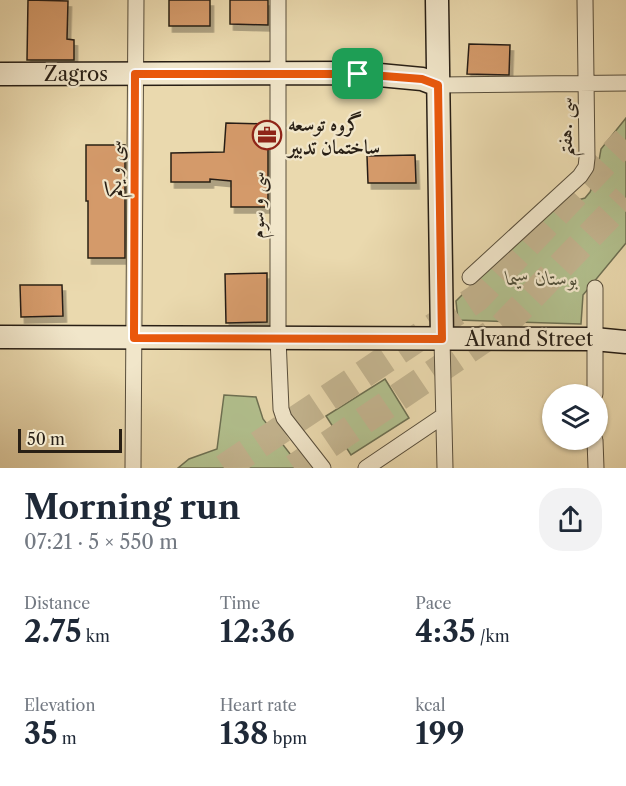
<!DOCTYPE html>
<html lang="en">
<head>
<meta charset="utf-8">
<style>
	body { margin:0; font-family:"Libre Caslon Text",Amiri,serif; background:#f2f2f3; color:#1f2937; height:100vh; display:flex; flex-direction:column; font-size:22px; white-space:nowrap }
	* { box-sizing:border-box; margin:0 }
	p { font-size:20px; color:#747a83 }
	.icon { flex:none; width:33px; height:33px; fill:none; stroke:currentColor; stroke-width:2; stroke-linecap:round; stroke-linejoin:round }
	.map { position:relative; height:468px; overflow:hidden }
	.details { display:flex; flex-direction:column; background:#fff; flex:1 }
	.details>* { flex:none }
	.controls { position:absolute; left:542px; top:384px; display:grid; gap:12px }
	.controls a { display:grid; place-items:center; width:66px; height:66px; border-radius:50%; background:#fff; box-shadow:0 2px 4px #0004; font-size:30px }
	.scale { position:absolute; left:18px; bottom:15px; width:104px; box-sizing:border-box; padding-left:6px; border:3px solid #281f15; border-top:0; font-size:16px; line-height:21px; white-space:nowrap; color:#281f15; -webkit-text-stroke:4px #f1e6ca; paint-order:stroke }
	.pin { position:absolute; display:grid; place-items:center; width:51px; height:51px; color:#fff; margin:-26px; border-radius:12px; box-shadow:0 3px 9px #0006 }
	.round { display:grid; place-items:center; flex:none; width:63px; height:63px; border-radius:24px; background:#f2f2f3 }
	.head { display:flex; align-items:center; justify-content:space-between; height:102px; padding:0 24px }
	h1 { font-size:33px; font-weight:700; line-height:45px }
	.metrics { display:grid; grid-template-columns:repeat(3,1fr); gap:9px; height:102px; padding:6px 24px }
	.metrics div { display:grid; align-content:center }
	.metrics b { font-size:30px; font-weight:700 }
	.metrics small { font-size:16px; font-weight:400 }
	.metrics p { font-size:16px }
	.map>svg:first-child { display:block }
</style>
</head>
<body>
<div class="map">
<svg width="626" height="468" viewBox="0 0 626 468">
	<defs>
		<filter id="shadow"><feDropShadow dx="3.5" dy="6" stdDeviation="0" flood-color="#0004"/></filter>
	</defs>
	<rect width="100%" height="100%" fill="#ead9ae"/>
	<filter id="stains"><feTurbulence type="fractalNoise" baseFrequency=".00333" numOctaves="4"/><feColorMatrix values="0 0 0 0 .2 0 0 0 0 .09 0 0 0 0 .02 0 0 0 .5 -.17"/></filter>
	<radialGradient id="worn" r=".72"><stop offset=".6" stop-color="#630" stop-opacity="0"/><stop offset="1" stop-color="#630" stop-opacity=".3"/></radialGradient>
	<!-- green -->
	<path fill="#b2c08e" stroke="#6d7052" stroke-width="1.5" d="M626 118V243L583 295 581 324 458 320 456 301 503 254 564 199 578 200 585 198 590 192 596 178 601 149Z
		M385 379 409 418 351 455 326 416Z
		M224 395 256 397 263 419 301 468H178L189 459 217 449Z"/>
	<!-- building -->
	<path fill="#d49a6b" stroke="#281f15" stroke-width="1.5" filter="url(#shadow)" d="M28 0 68 1 67 39 74 40V60H27Z
		M169 0H210V26H169Z
		M230 0H268V25L230 24Z
		M469 44 510 45 509 75 467 74Z
		M226 123 268 124V207H231V181L210 179V182H171V153L224 152Z
		M86 145H125V258H88V201H86Z
		M415 155 416 183H368L367 156Z
		M267 273V322L226 323 225 274Z
		M20 285H62L63 316 21 317Z"/>
	<g fill="none" stroke-linecap="round" stroke-linejoin="round">
		<!-- highway-tunnel -->
		<path stroke="#c3b48f" stroke-width="28" stroke-dasharray="28 14" stroke-linecap="butt" d="M224 468 477 298 626 140
			M294 468 503 326 626 198"/>
		<!-- street casing -->
		<g stroke="#584e3b" stroke-width="17">
			<path id="street" d="M278 0V338L281 409 284 418 323 468
				M438 85 626 83
				M470 277 580 176 586 167 587 158 585 0
				M595 288V394
				M442 339 445 468
				M595 440 596 468
				M133 468 136 0
				M366 468 443 416"/>
		</g>
		<!-- secondary casing -->
		<g stroke="#281f15" stroke-width="25">
			<path id="secondary" d="M437 0 442 339
				M0 74 358 73 422 79 438 85
				M0 337 594 339 626 342"/>
		</g>
		<!-- street -->
		<use href="#street" stroke="#f1e6ca" stroke-width="15"/>
		<!-- secondary -->
		<use href="#secondary" stroke="#f1e6ca" stroke-width="22"/>
	</g>
	<g fill="none" stroke-linecap="round" stroke-linejoin="round">
		<!-- route casing -->
		<g stroke="#fff" stroke-width="12">
			<path id="route" d="M135 74H358L422 79 438 85 442 339 134 338Z"/>
		</g>
		<!-- route -->
		<use href="#route" stroke="#ea580c" stroke-width="8"/>
	</g>
	<!-- icons -->
	<defs>
		<g id="office-ring" transform="scale(1.5)"><circle r="9.5" fill="#f1e6ca" stroke="#8f2418" stroke-width="1.5"/><path d="M-6-3h4V-5.5h4V-3h4V5H-6ZM-1-4.5V-3h2v-1.5ZM-6 0V1H6V0Z" fill="#8f2418"/></g>
	</defs>
	<g fill-rule="evenodd">
		<use href="#office-ring" x="267" y="135"/>
	</g>
	<g text-anchor="middle" stroke-width="4.5" stroke-linejoin="round" paint-order="stroke">
		<!-- street labels -->
		<g font-size="20" fill="#281f15" stroke="#f1e6ca">
			<text x="76" y="81">Zagros</text>
			<text transform="translate(565 127) rotate(-90)" y="7">سی .هفتم</text>
			<text transform="translate(114 169) rotate(-90)" y="7">سی و یکم</text>
			<text transform="translate(257 205) rotate(-90)" y="7">سی و سوم</text>
			<text x="529" y="346">Alvand Street</text>
		</g>
		<!-- poi labels -->
		<g font-size="20" font-weight="bold" fill="#281f15" stroke="#f1e6ca" text-anchor="start">
			<text x="288" y="131">گروه توسعه<tspan x="288" dy="23">ساختمان تدبیر</tspan></text>
		</g>
		<!-- park labels -->
		<g font-size="20" font-style="italic" fill="#514f39" stroke="#f1e6ca">
			<text x="542" y="285">بوستان سیما</text>
		</g>
	</g>
	<rect width="100%" height="100%" filter="url(#stains)"/>
	<rect width="100%" height="100%" fill="url(#worn)"/>
</svg>
<div class="controls">
<a><svg class="icon" aria-label="layers" viewBox="0 0 24 24"><path d="M12 4l9 5-9 5-9-5zM3 14l9 5 9-5"/></svg></a>
</div>
<div class="scale">50 m</div>
<div class="pin" style="left:358px;top:74px;background:#1e9e55"><svg class="icon" aria-label="arrive" viewBox="0 0 24 24"><path d="M6 21V4h12l-3 4 3 4H6"/></svg></div>
</div>
<section class="details">
<div class="head"><div><h1>Morning run</h1><p>07:21 · 5 × 550 m</p></div><a class="round"><svg class="icon" aria-label="share" viewBox="0 0 24 24"><path d="M12 15V3M7 8l5-5 5 5M5 13v7h14v-7"/></svg></a></div>
<div class="metrics">
<div><p>Distance</p><b>2.75<small> km</small></b></div>
<div><p>Time</p><b>12:36</b></div>
<div><p>Pace</p><b>4:35<small> /km</small></b></div>
</div>
<div class="metrics">
<div><p>Elevation</p><b>35<small> m</small></b></div>
<div><p>Heart rate</p><b>138<small> bpm</small></b></div>
<div><p>kcal</p><b>199</b></div>
</div>
</section>
</body>
</html>
